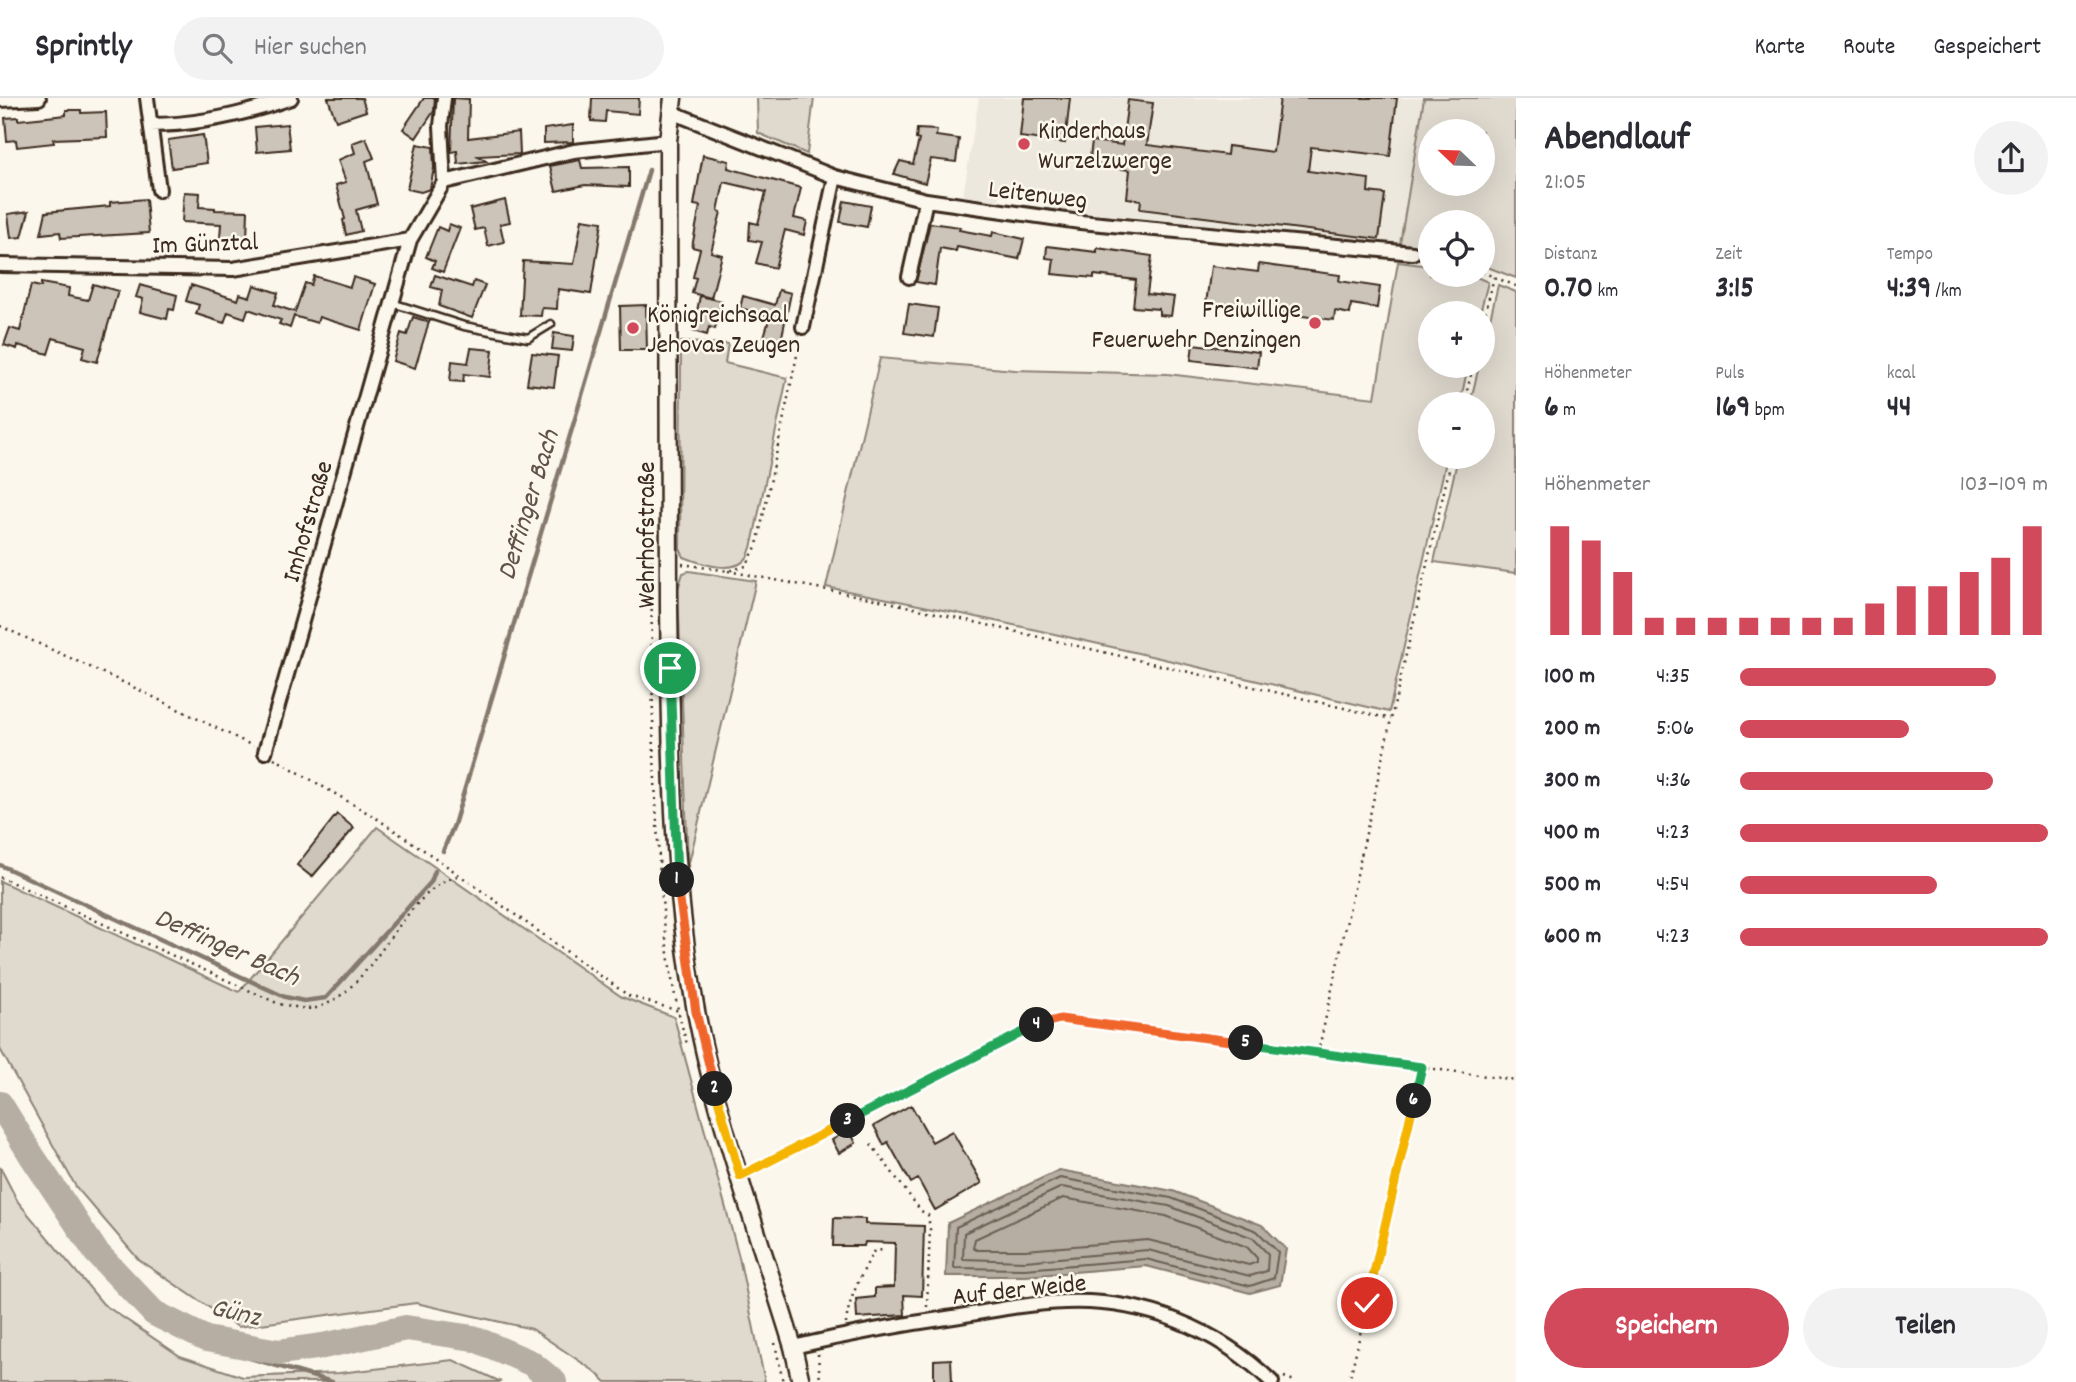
<!DOCTYPE html>
<html lang="de">
<head>
<meta charset="utf-8">
<style>
	body { margin:0; font-family:Dekko,sans-serif; background:#f2f2f3; color:#2b2b33; height:100vh; display:flex; flex-direction:column; font-size:26px; white-space:nowrap }
	* { box-sizing:border-box; margin:0 }
	p { font-size:23px; color:#7c7c81 }
	.icon { flex:none; width:38px; height:38px; fill:none; stroke:currentColor; stroke-width:2; stroke-linecap:round; stroke-linejoin:round }
	.map { position:relative; flex:1; overflow:hidden }
	.details { display:flex; flex-direction:column; background:#fff; width:560px }
	.details>* { flex:none }
	.needle { width:46px; rotate:293deg }
	.buttons { position:absolute; left:1418px; top:21px; display:grid; gap:14px }
	.buttons a { display:grid; place-items:center; width:77px; height:77px; border-radius:50%; background:#fff; box-shadow:0 7px 28px #0002; font-size:35px }
	.pin { position:absolute; display:grid; place-items:center; width:60px; height:60px; color:#fff; margin:-30px; border:4px solid #fff; border-radius:50%; box-shadow:0 2px 7px #0007 }
	.km { position:absolute; width:35px; height:35px; margin:-18px; border-radius:50%; background:#222; color:#fff; font-size:19px; line-height:35px; text-align:center }
	.round { display:grid; place-items:center; flex:none; width:74px; height:74px; border-radius:37px; background:#f2f2f3 }
	.overview { display:flex; align-items:center; justify-content:space-between; height:119px; padding:0 28px }
	h1 { font-size:38px; font-weight:700; line-height:52px }
	.stats { display:grid; grid-template-columns:repeat(3,1fr); gap:10px; height:119px; padding:7px 28px }
	.stats div { display:grid; align-content:center }
	.stats b { font-size:30px; font-weight:700 }
	.stats small { font-size:19px; font-weight:400 }
	.stats p { font-size:19px }
	.chart { height:196px; padding:14px 28px }
	.chart p { display:flex; justify-content:space-between }
	.chart svg { width:100%; height:126px; margin-top:7px; stroke:#d1495b; stroke-width:6 }
	.primary-button { display:flex; gap:14px; margin-top:auto; padding:14px 28px }
	.primary-button a { flex:1; height:80px; border-radius:42px; background:#d1495b; color:#fff; font-size:28px; font-weight:700; line-height:80px; text-align:center }
	.primary-button a+a { background:#f2f2f3; color:#2b2b33 }
	ul { padding:0 28px; list-style:none; font-size:23px }
	li { display:grid; grid-template-columns:112px 84px 1fr; align-items:center; height:52px }
	li i { height:18px; border-radius:9px; background:#d1495b }
	header { display:flex; align-items:center; gap:42px; box-sizing:border-box; height:98px; padding:0 35px; background:#fff; border-bottom:2px solid #e1e1e2 }
	header strong { font-size:33px }
	nav { display:flex; gap:38px; margin-inline-start:auto; font-size:24px }
	.search { width:490px; height:63px; background:#f2f2f3; display:flex; align-items:center; gap:18px; box-sizing:border-box; padding:0 24px; border-radius:38px; color:#7c7c81; font-size:26px }
	main { display:flex; flex:1; min-height:0 }
	.map>svg:first-child { display:block }
</style>
</head>
<body>
<header>
<strong>Sprintly</strong>
<div class="search"><svg class="icon" aria-label="search" viewBox="0 0 24 24"><circle cx="10" cy="10" r="6"/><path d="M15 15l6 6"/></svg>Hier suchen</div>
<nav><a>Karte</a><a>Route</a><a>Gespeichert</a></nav>
</header>
<main>
<div class="map">
<svg width="1516" height="1284" viewBox="0 0 1516 1284">
	<rect width="100%" height="100%" fill="#fbf7ec"/>
	<filter id="ink" filterUnits="userSpaceOnUse"><feTurbulence type="fractalNoise" baseFrequency=".0143" numOctaves="2"/><feDisplacementMap in="SourceGraphic" scale="14" xChannelSelector="R" yChannelSelector="G"/><feConvolveMatrix kernelMatrix="1 2 1 2 8 2 1 2 1" color-interpolation-filters="sRGB"/></filter>
	<g filter="url(#ink)">
		<!-- built -->
		<path fill="#ede8dd" d="M979 0H1424L1400 146 1048 111 1049 98 1001 92 999 104 963 98Z"/>
		<!-- green -->
		<path fill="#dfd9ce" stroke="#8d8276" stroke-width="2" fill-rule="evenodd" d="M757 0H814L807 56 758 35Z
			M1424 0H1516V180L1482 167V124H1430V152L1400 146ZM1430 33H1482V86H1430Z
			M1398 164 1430 168V177H1472L1488 184 1480 215H1430V268H1468L1460 306H1430V359H1447L1389 614C1202 570 1015 524 826 489L880 260 1015 272 1167 276 1375 300Z
			M1498 187 1516 194V475L1434 464 1458 359H1482V306H1470L1479 268H1482V255Z
			M681 244 728 246 725 265 787 280 753 442C752 447 750 453 748 458 736 478 702 466 684 459L680 451Z
			M689 473 756 483 688 769 678 491 683 475Z
			M377 729 622 899 674 919 739 1159 765 1284H606L594 1273 532 1231 416 1205 238 1229 139 1162 76 1089 0 951V783L239 894Z
			M0 1069 18 1104 103 1206 180 1258 243 1279 339 1275 453 1262 501 1284H0Z"/>
		<!-- water -->
		<path fill="#b6aea2" stroke="#85796d" stroke-width="2" d="M1059 1072 1173 1093 1262 1127 1286 1151 1280 1187 1250 1195 1146 1168 1026 1178H946L948 1125Z"/>
		<g fill="none" stroke-linecap="round" stroke-linejoin="round">
			<!-- shore -->
			<path stroke="#6c5f53" stroke-width="2" d="M1060 1080 1171 1100 1257 1133 1278 1154 1274 1180 1250 1188 1146 1161 1025 1171 954 1170 956 1129Z
				M1062 1089 1169 1108 1253 1140 1268 1156 1267 1173 1250 1178 1148 1152 1025 1163 963 1161 964 1135Z
				M1063 1100 1166 1118 1247 1149 1257 1160V1164L1249 1167 1148 1142 1025 1152H977L973 1150 975 1141Z"/>
			<!-- stream -->
			<path stroke="#85796d" stroke-width="4.5" d="M443 753 454 727 649 72
				M0 767 285 899 304 903 326 900 431 784 435 773
				M206 1241 243 1258 332 1284"/>
			<!-- river -->
			<path stroke="#b6aea2" stroke-width="26" d="M0 1006 32 1058 96 1154 154 1215 206 1241 279 1254 323 1248 406 1230 473 1240 531 1265 554 1284"/>
		</g>
		<!-- building -->
		<path fill="#ccc4b9" stroke="#3b2a1e" stroke-width="2" d="M328 0H362L366 13 336 23Z
			M424 0H435L434 13 416 40 403 31Z
			M453 0 469 1 468 40 519 34 520 56 478 58 486 63 458 66 457 53 451 54Z
			M592 0H639L638 16 606 13 605 24 591 23Z
			M1024 0H1070L1065 45 1020 39Z
			M1280 0H1397L1390 58 1311 49 1308 73 1369 81 1368 94 1385 96 1379 141 1140 111 1141 102 1127 100 1130 72 1089 67 1092 43 1122 47 1128 2 1153 5 1147 47 1227 57 1228 48 1273 54Z
			M66 12H81V15L106 14 107 39 53 41 54 45 17 49 16 42 7 43 5 20 18 19V22L66 17Z
			M287 26 290 51 257 54 255 29Z
			M573 27V44L544 45V31Z
			M917 31 937 32 936 38 959 41 956 64 931 61 925 85 894 76 900 63 913 66 919 42 916 41Z
			M203 37 207 65 172 70 168 42Z
			M366 40 374 60 366 63 377 106 356 112 361 133 346 137 343 122 345 121 336 87 346 84 338 62 355 55 352 45Z
			M417 46 433 49 434 70 430 91 421 94 407 91Z
			M703 57 729 63 728 70 801 90 794 120 807 123 804 137 785 132 775 170 756 165 762 144 749 142 750 124 758 126 766 94 724 84 718 113 721 114 711 154 722 157 711 200 692 195 696 180 693 179 700 151 692 149 700 108 694 107Z
			M580 62 582 70 629 69V89L585 87 556 93 550 68Z
			M184 94 200 95 199 109 215 110V112L248 113 247 141 220 140 221 126 182 124Z
			M146 101 149 135 61 140 60 134 41 136 46 114 110 108V104Z
			M505 102 510 124 500 126 504 144 488 148 484 130 475 132 470 111Z
			M844 103 871 108 867 129 840 124Z
			M29 113 22 139 11 140 8 116Z
			M582 121 602 124 591 196 558 191 557 211 542 210 541 218 520 217 523 163 574 166Z
			M930 125 960 129 959 132 992 138 993 134 1024 141 1019 161 957 149 956 153 940 150 935 187 916 184Z
			M449 126 460 130 443 174 432 170 435 163 426 159 438 129 447 133Z
			M1047 148 1097 154V150L1152 158 1147 196 1174 199 1171 218 1159 217V211L1133 209 1136 182 1094 177V180L1052 176 1054 161 1046 160Z
			M1259 166 1340 177 1339 183 1380 189 1377 210 1351 206 1350 216 1335 213 1334 222 1206 206 1211 168 1258 174Z
			M435 177 472 189 474 183 485 187 472 220 439 208 442 192 431 189Z
			M314 178 350 189 353 179 375 186 361 232 319 219 317 225 294 218 290 230 279 226 281 222 248 211 245 220 228 214 224 225 196 216 199 207 186 203 191 187 238 202 240 196 250 199 254 187 278 195 274 207 295 214 305 185 311 187Z
			M41 185 69 190 68 198 88 202 93 186 118 193 97 264 82 260 85 249 53 240 48 256 18 247 17 251 4 247 10 230 20 233 31 187 41 189Z
			M140 187 177 197 174 212 169 211 167 221 140 214 143 201 136 199Z
			M779 192 791 195 781 243 764 239 770 218 740 210 743 198 775 207Z
			M700 198 722 203 715 231 709 229 707 237 693 233Z
			M909 206 938 210 934 239 904 235Z
			M646 207 647 252H621L620 208Z
			M413 219 429 224 415 270 393 263 401 235 407 237Z
			M554 235 574 238 572 253 552 251Z
			M1193 246 1259 254 1257 270 1191 262Z
			M471 250 493 252 490 279 464 276 463 284 450 283 452 263 468 265Z
			M532 255 558 258 554 289 527 286Z
			M337 716 354 730 312 779 297 767Z
			M911 1007 932 1044 952 1033 982 1085 935 1112 918 1081 911 1085 888 1044 884 1047 874 1028Z
			M849 1032 856 1045 839 1055 832 1042Z
			M834 1120 865 1121V1126L924 1128 922 1198 904 1197 905 1217 857 1220 856 1201 875 1199V1190L894 1189 895 1145 865 1144 864 1148H833Z
			M951 1261 952 1284H934V1262Z"/>
		<g fill="none" stroke-linecap="round" stroke-linejoin="round">
			<!-- service casing -->
			<g stroke="#3b2a1e" stroke-width="11">
				<path id="service" d="M392 205 464 228 528 240 551 226"/>
			</g>
			<!-- minor casing -->
			<g stroke="#3b2a1e" stroke-width="18">
				<path id="minor" d="M147 0 159 92
					M0 2 39 0
					M671 14 835 79 926 102 1080 124 1413 155
					M151 27C198 27 246 16 291 0
					M444 84 574 53 668 43
					M0 167 233 171 410 142
					M909 179 926 102
					M803 229 835 79
					M265 654 410 142 444 84 441 28 444 0
					M793 1249C849 1236 904 1226 960 1218 995 1212 1031 1205 1065 1204 1144 1201 1216 1230 1272 1284"/>
			</g>
			<!-- tertiary casing -->
			<g stroke="#3b2a1e" stroke-width="21">
				<path id="tertiary" d="M673 0 668 43C668 199 668 354 669 509 671 644 671 780 696 913 717 1025 760 1140 793 1249L801 1284"/>
			</g>
			<!-- path -->
			<path stroke="#3b2a1e" stroke-width="2.5" stroke-dasharray="2 5" stroke-linecap="butt" d="M1482 174 1516 188
				M1482 228 1494 179
				M1464 306 1473 268
				M652 434C651 532 652 629 657 726 661 799 666 876 687 946
				M682 466 728 473 746 468 757 447 800 243
				M728 473 880 502 1391 621
				M0 528 127 586 253 648
				M274 660 373 718 437 761 629 898 679 913
				M0 779 279 906C290 907 306 913 316 910 376 893 401 791 461 777
				M1318 955 1391 621 1452 359
				M871 1046 921 1113 928 1117 930 1131 927 1209
				M752 1072 1039 926 1060 921 1516 982
				M846 1226C848 1201 862 1176 873 1154L882 1152
				M775 1245 783 1284
				M818 1256 820 1284
				M1284 1279 1297 1284
				M1349 1284 1422 969"/>
			<!-- service -->
			<use href="#service" stroke="#fbf7ec" stroke-width="6"/>
			<!-- minor -->
			<use href="#minor" stroke="#fbf7ec" stroke-width="12"/>
			<!-- tertiary -->
			<use href="#tertiary" stroke="#fbf7ec" stroke-width="16"/>
		</g>
	</g>
	<g fill="none" stroke-linecap="round" stroke-linejoin="round" filter="url(#ink)">
		<!-- split-1 casing -->
		<g stroke="#fff" stroke-width="14">
			<path id="split-1" d="M670 570 677 782"/>
		</g>
		<!-- split-2 casing -->
		<g stroke="#fff" stroke-width="14">
			<path id="split-2" d="M677 782 696 914 715 991"/>
		</g>
		<!-- split-3 casing -->
		<g stroke="#fff" stroke-width="14">
			<path id="split-3" d="M715 991 740 1078 848 1023"/>
		</g>
		<!-- split-4 casing -->
		<g stroke="#fff" stroke-width="14">
			<path id="split-4" d="M848 1023 1037 927"/>
		</g>
		<!-- split-5 casing -->
		<g stroke="#fff" stroke-width="14">
			<path id="split-5" d="M1037 927 1060 921 1246 945"/>
		</g>
		<!-- split-6 casing -->
		<g stroke="#fff" stroke-width="14">
			<path id="split-6" d="M1246 945 1422 969 1414 1003"/>
		</g>
		<!-- split-7 casing -->
		<g stroke="#fff" stroke-width="14">
			<path id="split-7" d="M1367 1205 1414 1003"/>
		</g>
		<!-- split-1 -->
		<use href="#split-1" stroke="#22a559" stroke-width="9"/>
		<!-- split-2 -->
		<use href="#split-2" stroke="#f0652b" stroke-width="9"/>
		<!-- split-3 -->
		<use href="#split-3" stroke="#f5b400" stroke-width="9"/>
		<!-- split-4 -->
		<use href="#split-4" stroke="#22a559" stroke-width="9"/>
		<!-- split-5 -->
		<use href="#split-5" stroke="#f0652b" stroke-width="9"/>
		<!-- split-6 -->
		<use href="#split-6" stroke="#22a559" stroke-width="9"/>
		<!-- split-7 -->
		<use href="#split-7" stroke="#f5b400" stroke-width="9"/>
	</g>
	<!-- markers -->
	<g fill="#d1495b" stroke="#fbf7ec" stroke-width="2.5">
		<circle cx="1024" cy="46" r="7"/>
		<circle cx="1315" cy="225" r="7"/>
		<circle cx="633" cy="230" r="7"/>
	</g>
	<g text-anchor="middle" stroke-width="5" stroke-linejoin="round" paint-order="stroke">
		<!-- poi labels -->
		<g font-size="26" fill="#3b2a1e" stroke="#fbf7ec" text-anchor="start">
			<text x="1038" y="40">Kinderhaus<tspan x="1038" dy="30">Wurzelzwerge</tspan></text>
			<text x="1301" y="219" text-anchor="end">Freiwillige<tspan x="1301" dy="30">Feuerwehr Denzingen</tspan></text>
			<text x="647" y="224">Königreichsaal<tspan x="647" dy="30">Jehovas Zeugen</tspan></text>
		</g>
		<!-- street labels -->
		<g font-size="26" fill="#3b2a1e" stroke="#fbf7ec">
			<text transform="translate(1038 95) rotate(7)" y="9">Leitenweg</text>
			<text transform="translate(205 144) rotate(-2)" y="9">Im Günztal</text>
			<text transform="translate(306 423) rotate(-74)" y="9">Imhofstraße</text>
			<text transform="translate(645 437) rotate(-90)" y="9">Wehrhofstraße</text>
			<text transform="translate(1019 1190) rotate(-6)" y="9">Auf der Weide</text>
		</g>
		<!-- water labels -->
		<g font-size="28" font-style="italic" fill="#605246" stroke="#fbf7ec">
			<text transform="translate(526 406) rotate(-73)" y="10">Deffinger Bach</text>
			<text transform="translate(228 847) rotate(24)" y="10">Deffinger Bach</text>
			<text transform="translate(236 1212) rotate(13)" y="10">Günz</text>
		</g>
	</g>
</svg>
<div class="buttons">
<a><svg class="needle" viewBox="-14 -14 28 28"><path d="M0-13l5 13h-10z" fill="#e53935"/><path d="M0 13l5-13h-10z" fill="#7c7c81"/></svg></a>
<a><svg class="icon" aria-label="locate" viewBox="0 0 24 24"><circle cx="12" cy="12" r="6"/><path d="M12 2v4M12 18v4M2 12h4M18 12h4"/></svg></a>
<a>+</a>
<a>−</a>
</div>
<div class="pin" style="left:670px;top:570px;background:#1e9e55"><svg class="icon" aria-label="arrive" viewBox="0 0 24 24"><path d="M6 21V4h12l-3 4 3 4H6"/></svg></div>
<div class="pin" style="left:1367px;top:1205px;background:#d93025"><svg class="icon" aria-label="check" viewBox="0 0 24 24"><path d="M5 12l5 5 9-10"/></svg></div>
<b class="km" style="left:677px;top:782px">1</b>
<b class="km" style="left:715px;top:991px">2</b>
<b class="km" style="left:848px;top:1023px">3</b>
<b class="km" style="left:1037px;top:927px">4</b>
<b class="km" style="left:1246px;top:945px">5</b>
<b class="km" style="left:1414px;top:1003px">6</b>
</div>
<section class="details">
<div class="overview"><div><h1>Abendlauf</h1><p>21:05</p></div><a class="round"><svg class="icon" aria-label="share" viewBox="0 0 24 24"><path d="M12 15V3M7 8l5-5 5 5M5 13v7h14v-7"/></svg></a></div>
<div class="stats">
<div><p>Distanz</p><b>0.70<small> km</small></b></div>
<div><p>Zeit</p><b>3:15</b></div>
<div><p>Tempo</p><b>4:39<small> /km</small></b></div>
</div>
<div class="stats">
<div><p>Höhenmeter</p><b>6<small> m</small></b></div>
<div><p>Puls</p><b>169<small> bpm</small></b></div>
<div><p>kcal</p><b>44</b></div>
</div>
<div class="chart"><p><span>Höhenmeter</span>103–109 m</p>
<svg viewBox="0 0 160 44" preserveAspectRatio="none"><path d="M5 44V6M15 44V11M25 44V22M35 44V38M45 44V38M55 44V38M65 44V38M75 44V38M85 44V38M95 44V38M105 44V33M115 44V27M125 44V27M135 44V22M145 44V17M155 44V6"/></svg>
</div>
<ul>
<li><b>100 m</b>4:35<i style="width:83%"></i></li>
<li><b>200 m</b>5:06<i style="width:55%"></i></li>
<li><b>300 m</b>4:36<i style="width:82%"></i></li>
<li><b>400 m</b>4:23<i style="width:100%"></i></li>
<li><b>500 m</b>4:54<i style="width:64%"></i></li>
<li><b>600 m</b>4:23<i style="width:100%"></i></li>
</ul>
<div class="primary-button"><a>Speichern</a><a>Teilen</a></div>
</section>
</main>
</body>
</html>
